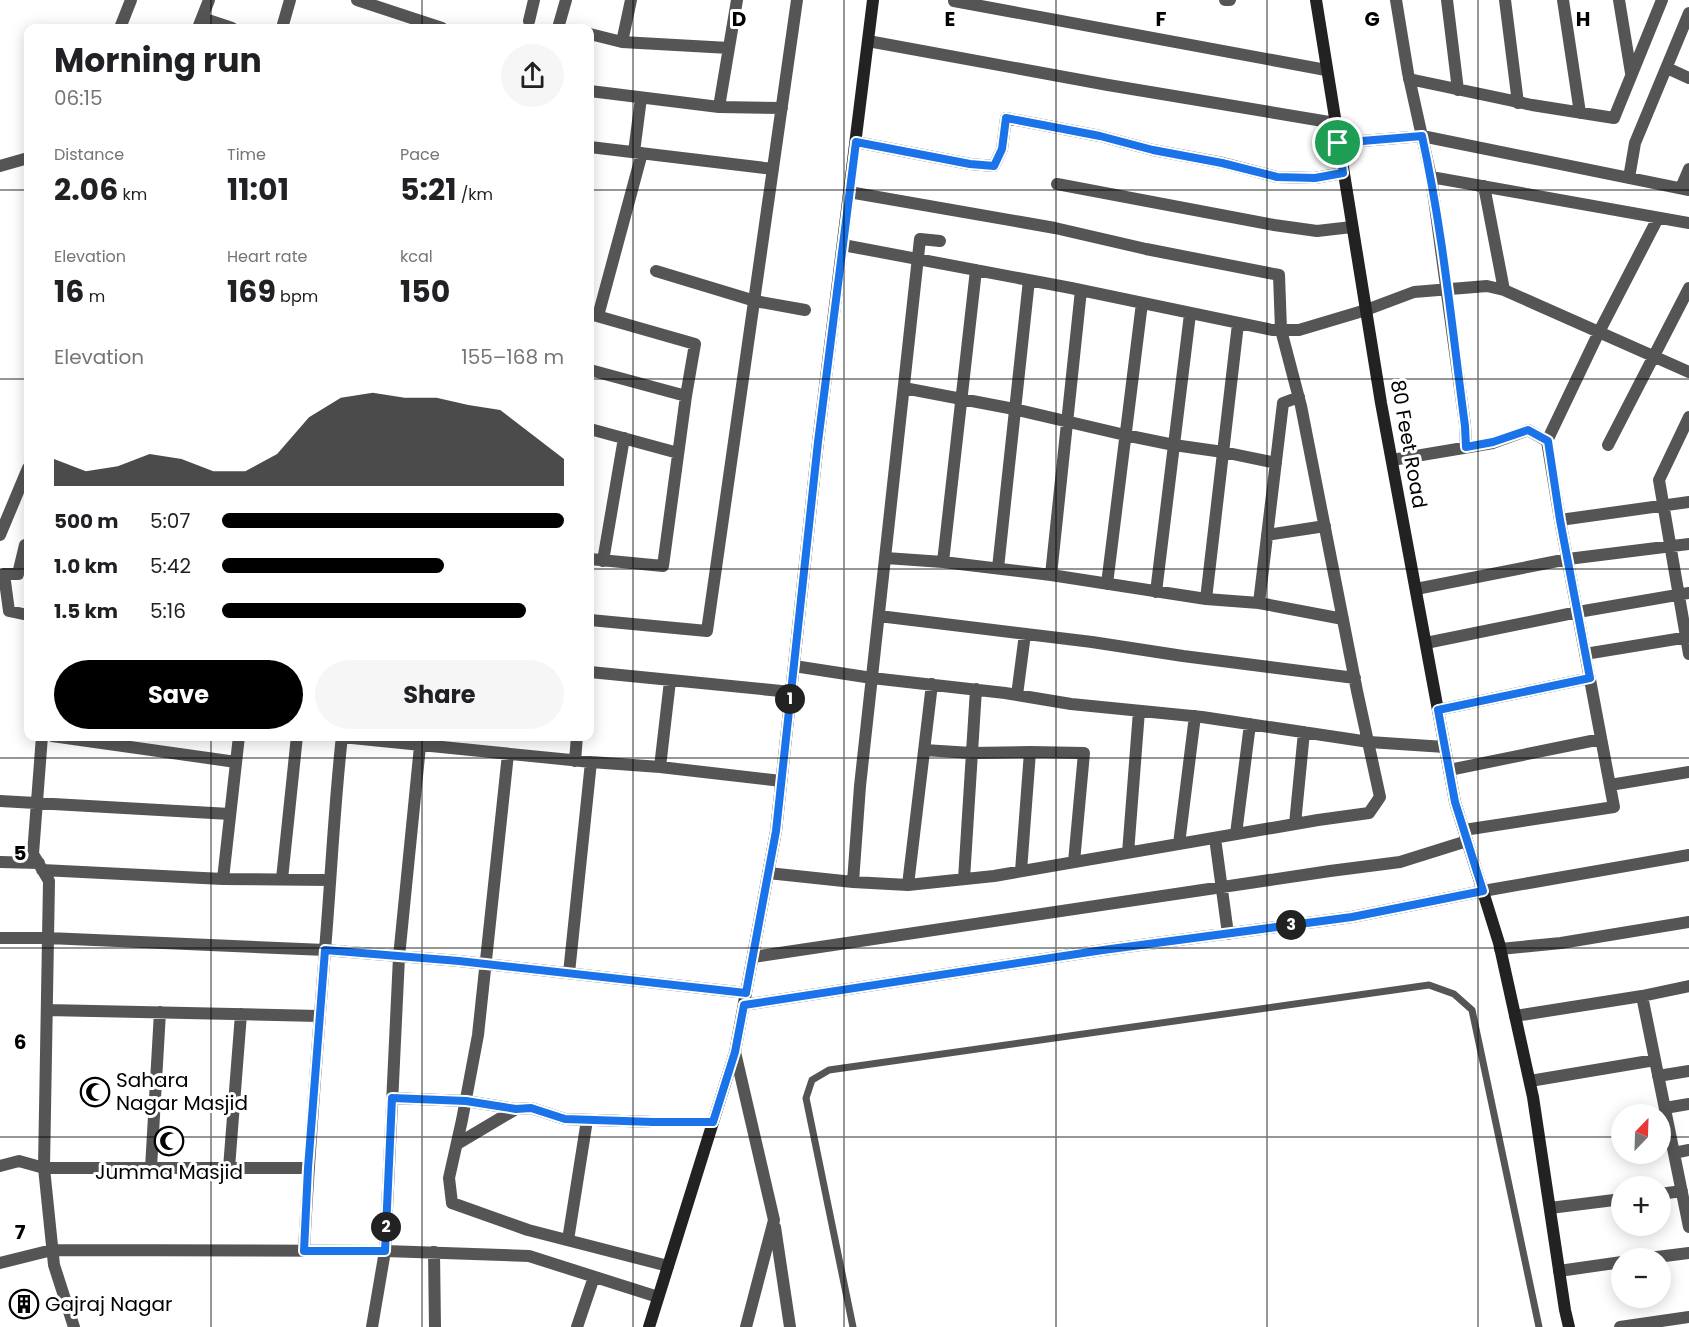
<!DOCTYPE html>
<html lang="en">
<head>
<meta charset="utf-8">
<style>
	body { margin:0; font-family:Poppins,sans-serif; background:#f6f6f6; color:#202124; height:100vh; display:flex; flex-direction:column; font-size:22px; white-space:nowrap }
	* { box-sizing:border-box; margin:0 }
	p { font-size:20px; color:#757577 }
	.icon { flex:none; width:33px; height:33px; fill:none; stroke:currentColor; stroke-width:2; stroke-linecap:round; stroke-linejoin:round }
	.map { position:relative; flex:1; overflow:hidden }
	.details { position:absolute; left:24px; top:24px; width:570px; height:717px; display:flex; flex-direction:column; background:#fff; border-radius:12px; box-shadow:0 3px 15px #0003 }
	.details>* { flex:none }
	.needle { width:39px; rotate:23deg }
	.buttons { position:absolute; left:1611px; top:1104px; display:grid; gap:12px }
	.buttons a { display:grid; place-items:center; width:60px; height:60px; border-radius:50%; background:#fff; box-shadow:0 3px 15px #0003; font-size:30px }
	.pin { position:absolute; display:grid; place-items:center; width:51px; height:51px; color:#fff; margin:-26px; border:3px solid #fff; border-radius:50%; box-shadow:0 2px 6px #0007 }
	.km { position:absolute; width:30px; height:30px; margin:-15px; border-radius:50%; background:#222; color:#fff; font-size:16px; line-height:30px; text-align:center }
	.round { display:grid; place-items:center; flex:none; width:63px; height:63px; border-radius:32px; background:#f6f6f6 }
	.headline { display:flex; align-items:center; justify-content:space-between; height:102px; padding:0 30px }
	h1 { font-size:33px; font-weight:700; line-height:45px }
	.figures { display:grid; grid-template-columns:repeat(3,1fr); gap:9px; height:102px; padding:6px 30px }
	.figures div { display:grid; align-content:center }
	.figures b { font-size:30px; font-weight:700 }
	.figures small { font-size:16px; font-weight:400 }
	.figures p { font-size:16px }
	.chart { height:168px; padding:12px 30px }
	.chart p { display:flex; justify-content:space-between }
	.chart svg { width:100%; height:108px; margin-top:6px; fill:#000; opacity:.7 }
	.action { display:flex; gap:12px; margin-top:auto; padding:12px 30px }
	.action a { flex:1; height:69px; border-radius:36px; background:#000; color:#fff; font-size:24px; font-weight:700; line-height:69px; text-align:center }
	.action a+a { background:#f6f6f6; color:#202124 }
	ul { padding:0 30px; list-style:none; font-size:20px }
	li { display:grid; grid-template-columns:96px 72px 1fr; align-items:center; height:45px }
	li i { height:15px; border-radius:8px; background:#000 }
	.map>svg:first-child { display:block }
</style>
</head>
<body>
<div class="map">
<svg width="1689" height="1327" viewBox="0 0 1689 1327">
	<rect width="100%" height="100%" fill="#fff"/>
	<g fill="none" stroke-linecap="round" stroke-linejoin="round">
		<!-- lane -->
		<path stroke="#555" stroke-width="7" d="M853 1327 806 1098 812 1080 829 1070 1429 985 1454 994 1472 1010 1539 1327"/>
		<!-- street -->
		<path stroke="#555" stroke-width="12" d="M357 0 442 28
			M1225 0H1230
			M1396 0 1408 73 1431 177 1465 425 1466 447
			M1447 0 1458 90
			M1505 0 1518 103
			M1563 0 1580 113
			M1619 0 1631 73
			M954 1 1326 70
			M202 18 232 28
			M529 21 534 0
			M120 28 131 0
			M198 28 209 0
			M282 28 290 0
			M558 28 566 0
			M590 34 622 42 729 48
			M868 41 1108 85 1335 123
			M622 42 631 0
			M1667 68 1689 78
			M1409 79 1532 105 1614 118 1662 0
			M590 91 719 107 737 0
			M719 107 782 108
			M856 142 970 164 994 166 1002 149 1006 118 1100 136 1153 150 1223 163 1277 177 1315 178 1343 173
			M1338 143 1422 136 1689 190
			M590 147 773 169
			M634 152 641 98
			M0 166 28 158
			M1431 177 1689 223
			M1629 178 1635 143 1689 13
			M1057 184 1274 225 1317 231 1352 227
			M1484 186 1504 290
			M1681 188 1689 169
			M843 245 1071 288 1272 330H1299L1366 310 1414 292 1487 286 1504 290 1689 372
			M656 271 755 301 805 310
			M590 314 695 344 686 396 663 566 590 559
			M598 316 642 153
			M590 370 686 396
			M904 388 1014 409 1125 435 1174 445 1223 452 1276 463
			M1689 417 1659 480 1689 654
			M590 429 678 453
			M1608 445 1689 288
			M1392 460 1493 443 1528 430 1547 441
			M1560 520 1689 502
			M0 535 28 468
			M1267 535 1325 526
			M886 558 943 562 1051 575 1206 599 1259 603 1343 619
			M603 561 624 438
			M943 562 976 270
			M998 568 1029 280
			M4 574 9 611 28 615
			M4 574H18L25 545 28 546
			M1051 575 1081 290
			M1107 584 1142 303
			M1416 589 1568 559 1689 544
			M1156 592 1190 314
			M1206 599 1238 324
			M1259 603 1283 403 1299 397
			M879 616 1092 642 1183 656 1355 678
			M590 620 707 631 797 0
			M1426 643 1578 612 1689 593
			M1585 654 1689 637
			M794 666 872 678 1005 693 1071 704 1202 717 1369 742 1445 747
			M590 672 791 692
			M1017 695 1025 634
			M1438 710 1590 678
			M42 736 33 854 49 881 44 1168 54 1265 74 1327
			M52 736 236 762
			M342 737 591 762 660 767 781 781
			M924 750 972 753 1030 752
			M508 754 478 1035 462 1120 449 1178 452 1203 528 1230 668 1266
			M575 761 577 736
			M660 767 670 681
			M1449 770 1601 739
			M1610 785 1689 772
			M0 801 230 814
			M1295 824 1304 732
			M1464 830 1614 807 1560 520 1547 441 1599 332 1658 218
			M1236 834 1250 724
			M1215 838 1228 934
			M1179 844 1195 716
			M1128 853 1139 711
			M0 862 39 863
			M42 870 223 879 239 736
			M1021 871 1030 752 1084 753 1074 862
			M768 873 853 882 908 885 994 876 1318 820 1369 813 1380 797 1357 691 1301 406 1281 330 1279 275 1146 249 1055 228 849 192
			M223 879 330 880
			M282 879 297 736
			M964 879 976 689
			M853 882 860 786 920 239 940 241
			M908 885 932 684
			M0 938H48L325 950 459 961 746 993
			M1500 949 1561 943 1689 922
			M753 957 1330 871 1400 862 1467 841
			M569 973 591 762
			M1642 996 1689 986
			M744 1005 1103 950 1352 917 1483 891 1689 855
			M47 1010 319 1016
			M1515 1016 1642 996 1689 1227
			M735 1052 774 1220 746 1327
			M1658 1076 1689 1071
			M1530 1081 1655 1060
			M392 1098 466 1101 516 1109
			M1665 1108 1689 1104
			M457 1144 516 1109 531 1108 565 1119 653 1122H713
			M1674 1153 1689 1150
			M0 1166 19 1161 44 1168H308
			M151 1168 160 1012
			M229 1168 241 1014
			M1660 1194 1682 1191
			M1550 1208 1622 1199
			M775 1227 790 1327
			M568 1240 587 1120
			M304 1251C309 1151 317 1051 325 950 331 879 334 808 342 736
			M434 1252 435 1327
			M1649 1258 1689 1253
			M0 1263 52 1250 385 1251 529 1256 658 1297
			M1559 1271 1622 1262
			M372 1327 385 1251 399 957 421 736
			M577 1327 594 1277
			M1620 1327 1689 1317"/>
		<!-- secondary -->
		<path stroke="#222" stroke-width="12" d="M1316 0 1381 403 1455 802 1499 943 1533 1097 1565 1310 1569 1327
			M649 1327 735 1052 776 831 818 442 873 0"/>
	</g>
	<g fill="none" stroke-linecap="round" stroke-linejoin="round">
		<!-- route casing -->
		<g stroke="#fff" stroke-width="12">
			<path id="route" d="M1006 118 1100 136 1153 150 1222 163 1277 177 1315 178 1343 173 1338 143 1422 136C1443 231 1452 329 1465 426L1466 447 1493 442 1528 430 1548 441 1560 520 1590 678 1438 710 1455 802 1483 891 1352 917 1103 950 744 1005 735 1052 713 1122H653L565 1119 531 1108 516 1109 466 1101 392 1098 385 1251H304L308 1168 325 950 459 961 746 993 776 831 818 442 856 142 970 164 994 166 1002 149Z"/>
		</g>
		<!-- route -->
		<use href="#route" stroke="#1a73e8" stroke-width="8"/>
	</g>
	<!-- grid -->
	<path fill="none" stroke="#000" stroke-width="1.5" stroke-opacity="0.55" d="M211 0V28M422 0V28M633 0V1327M844 0V1327M1056 0V1327M1267 0V1327M1478 0V1327M0 190H28M590 190H1689M0 379H28M590 379H1689M0 569H28M590 569H1689M211 736V1327M422 736V1327M0 758H1689M0 948H1689M0 1137H1622M1660 1137H1689"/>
	<!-- icons -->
	<defs>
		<g id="mosque-ring" transform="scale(1.5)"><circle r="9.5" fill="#fff" stroke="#000" stroke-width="1.5"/><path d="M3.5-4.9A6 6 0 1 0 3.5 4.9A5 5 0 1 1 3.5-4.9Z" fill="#000"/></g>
		<g id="building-ring" transform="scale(1.5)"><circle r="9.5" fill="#fff" stroke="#000" stroke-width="1.5"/><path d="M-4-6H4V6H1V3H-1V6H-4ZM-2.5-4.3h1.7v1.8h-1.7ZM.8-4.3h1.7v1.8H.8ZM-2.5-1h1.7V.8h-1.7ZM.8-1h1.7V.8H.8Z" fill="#000"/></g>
	</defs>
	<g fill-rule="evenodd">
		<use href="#mosque-ring" x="95" y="1092"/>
		<use href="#mosque-ring" x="169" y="1141"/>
		<use href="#building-ring" x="24" y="1304"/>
	</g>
	<g text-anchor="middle" stroke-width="6" stroke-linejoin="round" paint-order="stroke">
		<!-- street labels -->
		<g font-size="20" fill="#000" stroke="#fff">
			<text transform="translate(1409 444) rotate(80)" y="7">80 Feet Road</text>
		</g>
		<!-- poi labels -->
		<g font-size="20" fill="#000" stroke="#fff" text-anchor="start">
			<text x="116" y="1087">Sahara<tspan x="116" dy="23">Nagar Masjid</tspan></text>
			<text x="169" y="1179" text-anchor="middle">Jumma Masjid</text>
			<text x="45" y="1311">Gajraj Nagar</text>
		</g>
	</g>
	<g font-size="20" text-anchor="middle" font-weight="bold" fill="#000" stroke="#fff" stroke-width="6" stroke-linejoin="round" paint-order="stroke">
		<text x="739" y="26">D</text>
		<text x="950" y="26">E</text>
		<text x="1161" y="26">F</text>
		<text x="1372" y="26">G</text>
		<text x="1583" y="26">H</text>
		<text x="20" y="860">5</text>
		<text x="20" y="1049">6</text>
		<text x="20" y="1239">7</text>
	</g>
</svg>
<div class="buttons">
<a><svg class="needle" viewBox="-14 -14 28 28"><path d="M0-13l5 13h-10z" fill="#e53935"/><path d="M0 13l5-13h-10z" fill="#757577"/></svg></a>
<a>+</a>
<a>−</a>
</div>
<div class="pin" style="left:1338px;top:143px;background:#1e9e55"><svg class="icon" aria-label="arrive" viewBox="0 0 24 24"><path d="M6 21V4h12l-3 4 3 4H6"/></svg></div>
<b class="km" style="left:790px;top:699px">1</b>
<b class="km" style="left:386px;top:1227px">2</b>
<b class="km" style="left:1291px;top:925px">3</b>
<section class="details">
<div class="headline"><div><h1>Morning run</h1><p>06:15</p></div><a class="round"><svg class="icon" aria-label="share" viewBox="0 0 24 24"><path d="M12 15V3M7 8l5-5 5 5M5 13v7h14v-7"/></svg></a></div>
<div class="figures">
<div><p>Distance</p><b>2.06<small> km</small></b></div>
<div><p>Time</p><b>11:01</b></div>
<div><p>Pace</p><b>5:21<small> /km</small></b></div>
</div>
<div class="figures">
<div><p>Elevation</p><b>16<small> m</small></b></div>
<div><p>Heart rate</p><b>169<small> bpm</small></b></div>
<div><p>kcal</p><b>150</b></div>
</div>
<div class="chart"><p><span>Elevation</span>155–168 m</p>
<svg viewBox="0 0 160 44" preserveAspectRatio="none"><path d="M0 44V33L10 38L20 36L30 31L40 33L50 38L60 38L70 31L80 16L90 8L100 6L110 8L120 8L130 11L140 13L150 23L160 33V44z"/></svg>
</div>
<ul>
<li><b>500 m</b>5:07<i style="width:100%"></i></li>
<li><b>1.0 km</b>5:42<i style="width:65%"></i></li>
<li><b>1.5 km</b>5:16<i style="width:89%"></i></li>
</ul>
<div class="action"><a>Save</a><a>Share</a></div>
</section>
</div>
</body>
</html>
